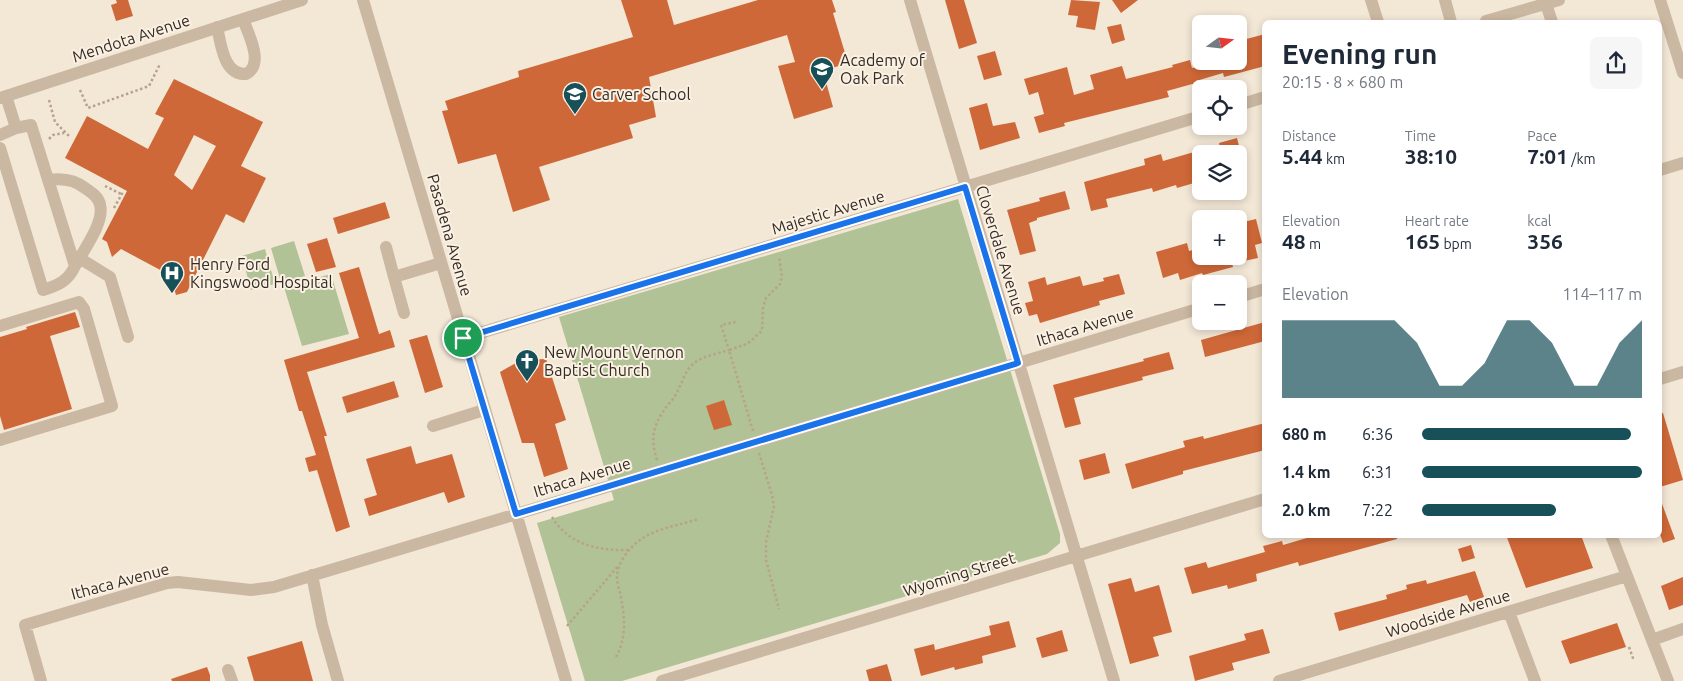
<!DOCTYPE html>
<html lang="en">
<head>
<meta charset="utf-8">
<style>
	body { margin:0; font-family:Ubuntu,sans-serif; background:#f6f6f7; color:#1f2937; height:100vh; display:flex; flex-direction:column; font-size:19px; white-space:nowrap }
	* { box-sizing:border-box; margin:0 }
	p { font-size:16px; color:#747a83 }
	.icon { flex:none; width:28px; height:28px; fill:none; stroke:currentColor; stroke-width:2; stroke-linecap:round; stroke-linejoin:round }
	.map { position:relative; flex:1; overflow:hidden }
	.sheet { position:absolute; left:1262px; top:20px; width:400px; height:518px; display:flex; flex-direction:column; background:#fff; border-radius:8px; box-shadow:0 2px 8px #0003 }
	.sheet>* { flex:none }
	.needle { width:32px; rotate:75deg }
	.fabs { position:absolute; left:1192px; top:15px; display:grid; gap:10px }
	.fabs a { display:grid; place-items:center; width:55px; height:55px; border-radius:8px; background:#fff; box-shadow:0 2px 8px #0003; font-size:25px }
	.pin { position:absolute; display:grid; place-items:center; width:42px; height:42px; color:#fff; margin:-21px; border:2px solid #fff; border-radius:50%; box-shadow:0 1px 5px #0007 }
	.round { display:grid; place-items:center; flex:none; width:52px; height:52px; border-radius:8px; background:#f6f6f7 }
	.headline { display:flex; align-items:center; justify-content:space-between; height:85px; padding:0 20px }
	h1 { font-size:28px; font-weight:600; line-height:38px }
	.stats { display:grid; grid-template-columns:repeat(3,1fr); gap:8px; height:85px; padding:5px 20px }
	.stats div { display:grid; align-content:center }
	.stats b { font-size:21px; font-weight:600 }
	.stats small { font-size:14px; font-weight:400 }
	.stats p { font-size:14px }
	.chart { height:140px; padding:10px 20px }
	.chart p { display:flex; justify-content:space-between }
	.chart svg { width:100%; height:90px; margin-top:5px; fill:#185059; opacity:.7 }
	ul { padding:0 20px; list-style:none; font-size:16px }
	li { display:grid; grid-template-columns:80px 60px 1fr; align-items:center; height:38px }
	li i { height:12px; border-radius:6px; background:#185059 }
	.map>svg:first-child { display:block }
</style>
</head>
<body>
<div class="map">
<svg width="1683" height="681" viewBox="0 0 1683 681">
	<rect width="100%" height="100%" fill="#f3e7d6"/>
	<!-- green -->
	<path fill="#b0c296" d="M958 199 1060 534V543L1047 554 622 681H585L537 523 614 500 559 317Z
		M294 241 305 276 281 282 271 248Z
		M265 249 275 284 251 290 242 256Z
		M331 274 349 334 302 346 284 287Z"/>
	<!-- building -->
	<path fill="#cf6838" fill-rule="evenodd" d="M116 0H128L133 16 116 21 111 5 117 3Z
		M621 0H667L674 25 758 0H832L836 12 833 13 848 63 823 71 833 107 794 119 778 66 795 62 787 35 649 77 656 117 629 125 633 138 539 167 550 200 513 212 496 154 458 164 442 111 448 110 445 101 519 77 518 71 633 37Z
		M945 0H964L977 43 959 49Z
		M1071 0 1100 2 1095 30 1076 27 1078 16 1068 15Z
		M1112 0H1138L1121 13Z
		M1121 24 1125 40 1112 44 1107 27Z
		M1265 34V66L1224 77 1223 73 1196 81V83L1167 91 1169 97 1064 123 1065 126 1039 133 1034 117 1044 114 1038 92 1029 95 1024 79 1067 67 1074 95 1094 89 1090 75 1122 66 1126 79 1173 67 1172 65 1190 60 1192 68 1216 61H1243L1239 41Z
		M995 51 1002 75 984 80 977 56Z
		M174 79 263 122 241 166 266 178 244 223 226 214 187 292 176 295 172 282 167 283 164 272 121 249 112 257 107 242 102 239 127 191 65 158 87 116 148 149 164 118 155 114ZM194 135 216 146 192 190 174 175Z
		M987 103 993 126 1015 122 1020 138 980 150 969 108Z
		M1237 138 1241 154H1221L1219 143Z
		M1201 150V181L1177 188 1176 185 1153 192 1152 188 1106 199 1108 207 1091 211 1084 182 1145 165 1144 159 1161 154 1163 161Z
		M1065 191 1070 209 1037 218V220L1029 223 1036 251 1020 255 1007 210 1040 201 1039 198Z
		M385 202 390 218 338 234 333 218Z
		M1256 219 1262 243 1255 245 1258 258 1244 261 1239 240V223Z
		M327 238 336 267 316 272 307 244Z
		M1187 243 1189 251 1201 248V256H1230L1233 267 1203 275 1202 273 1180 280 1178 273 1163 278 1156 252Z
		M359 267 379 334 390 330 395 347 307 372 327 436H324L350 527 336 532 317 470 309 472 305 458 316 455 302 411H299L284 360 359 338 339 273Z
		M1119 274 1125 294 1099 301 1100 305 1040 323 1037 314 1029 316 1025 303 1033 301 1028 282 1045 277 1047 285 1080 276 1083 286 1104 281 1103 278Z
		M75 312 80 327 50 336 72 409 4 430 0 416V337L27 329 26 327Z
		M1265 322V341L1205 357 1201 340Z
		M427 335 443 387 425 393 409 340Z
		M1169 352 1174 369 1142 377 1143 380 1074 398 1081 424 1065 428 1053 385 1144 361 1143 359Z
		M546 359 566 420 555 424 568 469 544 477 534 443H522L500 372 521 360Z
		M394 381 399 397 347 413 342 397Z
		M724 400 732 425 714 430 706 406Z
		M1660 413H1663L1683 480 1660 487Z
		M1265 423V450L1183 471V474L1132 489 1125 464 1185 447 1183 441 1203 436 1204 439Z
		M411 446 416 464 452 454 465 497 448 503 444 492 369 516 364 499 377 495 366 459Z
		M1105 453 1110 473 1084 480 1079 460Z
		M1660 501H1661L1675 539 1663 543 1660 534Z
		M1317 535H1396L1397 539 1299 566 1298 562 1256 574 1257 581 1228 589 1227 585 1192 594 1184 568 1206 562 1208 568 1265 552 1263 546 1282 541 1283 545Z
		M1506 535H1581L1593 568 1526 588Z
		M1471 545 1475 558 1462 562 1458 549Z
		M1475 571 1484 597 1470 602 1467 595 1339 631 1334 613 1387 599 1386 595 1407 589 1406 585 1426 580 1427 584Z
		M1683 577V605L1669 610 1661 586Z
		M1131 578 1135 592 1159 585 1172 632 1153 637 1159 656 1130 664 1108 584Z
		M1009 621 1016 647 982 656 983 663 955 670 954 667 921 676 914 649 934 644 935 650 991 635 989 626Z
		M1617 623 1626 647 1570 664 1561 641Z
		M1263 629 1270 653 1232 663 1234 670 1195 681 1189 656 1246 640 1244 634Z
		M1062 630 1068 651 1042 658 1036 638Z
		M302 641 313 681H254L247 657Z
		M887 664 892 681H869L866 670Z
		M207 667 210 675V681H172L171 679Z"/>
	<g fill="none" stroke-linecap="round" stroke-linejoin="round">
		<!-- path -->
		<path stroke="#b7a28c" stroke-width="2.5" stroke-dasharray="2.5 2.5" stroke-linecap="butt" d="M80 90 88 108 149 86 160 64
			M49 100 55 122 69 136
			M49 139 53 135 64 133
			M105 186 121 194
			M114 208 123 192
			M753 431 729 350 747 344 762 331 763 308 766 298 780 284 782 276 779 257
			M759 453 772 495 774 507 766 542V560L779 609
			M657 460C650 438 653 425 667 406 670 402 674 399 676 394 682 384 684 372 693 364 702 356 717 354 729 350L721 325 736 322
			M552 517C568 544 598 551 628 550
			M567 626 619 565
			M1629 647 1634 661
			M616 657C627 637 625 615 620 593 619 589 617 583 617 578 617 563 629 548 640 540 656 528 680 525 699 519"/>
		<!-- minor -->
		<path stroke="#cbb8a2" stroke-width="12" d="M363 0 566 681
			M910 0 1114 681
			M1371 0 1378 22
			M1445 0 1451 22
			M1660 0 1683 73
			M1546 4 1552 22
			M1486 21 1559 0
			M217 27C221 43 223 75 246 74 265 64 248 34 243 19
			M6 96 16 128
			M0 98 302 0
			M1239 105 1265 97
			M0 135 16 128 31 125 75 266C68 281 59 285 43 290L0 148
			M1660 170 1683 163
			M48 180C61 178 74 179 85 188 91 192 99 197 100 205 105 222 83 251 75 266
			M386 247 394 277
			M79 258 110 277 128 337
			M1239 297 1265 289
			M404 313 394 277 441 263
			M0 326 79 302 84 309 112 406 0 440
			M463 338 1201 116
			M1660 379 1683 372
			M433 426 484 410
			M1611 535 1668 681
			M312 575 322 625 338 681
			M1509 612 1535 681
			M1652 640 1683 629
			M228 670 232 681
			M41 681 25 625 167 583 178 582 251 590 274 587 1201 308
			M662 681 1265 499
			M1279 681 1627 576"/>
	</g>
	<g fill="none" stroke-linecap="round" stroke-linejoin="round">
		<!-- route casing -->
		<g stroke="#fff" stroke-width="10">
			<path id="route" d="M965 187 1018 363 516 514 463 338Z"/>
		</g>
		<!-- route -->
		<use href="#route" stroke="#1a73e8" stroke-width="6"/>
	</g>
	<!-- icons -->
	<defs>
		<g id="school-pin" transform="scale(1.25)"><path d="M0 17L-7.5 6A9.5 9.5 0 1 1 7.5 6Z" fill="#185059" stroke="#faf1e3"/><path d="M0-5L7-2L0 1L-7-2ZM-4 1L0 2.5L4 1V4Q0 6-4 4Z" fill="#fff"/></g>
		<g id="hospital-pin" transform="scale(1.25)"><path d="M0 17L-7.5 6A9.5 9.5 0 1 1 7.5 6Z" fill="#185059" stroke="#faf1e3"/><path d="M-5-5h3v3.5h4V-5h3V5h-3V1.5h-4V5h-3Z" fill="#fff"/></g>
		<g id="church-pin" transform="scale(1.25)"><path d="M0 17L-7.5 6A9.5 9.5 0 1 1 7.5 6Z" fill="#185059" stroke="#faf1e3"/><path d="M-1.2-6h2.4v3.5h3.3v2.4h-3.3V6h-2.4V-.1h-3.3v-2.4h3.3Z" fill="#fff"/></g>
	</defs>
	<g fill-rule="evenodd">
		<use href="#school-pin" x="822" y="69"/>
		<use href="#school-pin" x="575" y="94"/>
		<use href="#hospital-pin" x="172" y="273"/>
		<use href="#church-pin" x="527" y="361"/>
	</g>
	<g text-anchor="middle" stroke-width="4" stroke-linejoin="round" paint-order="stroke">
		<!-- street labels -->
		<g font-size="16" fill="#352b25" stroke="#faf1e3">
			<text transform="translate(131 38) rotate(-18)" y="6">Mendota Avenue</text>
			<text transform="translate(828 212) rotate(-17)" y="6">Majestic Avenue</text>
			<text transform="translate(450 235) rotate(74)" y="6">Pasadena Avenue</text>
			<text transform="translate(1001 250) rotate(73)" y="6">Cloverdale Avenue</text>
			<text transform="translate(1085 326) rotate(-17)" y="6">Ithaca Avenue</text>
			<text transform="translate(582 477) rotate(-17)" y="6">Ithaca Avenue</text>
			<text transform="translate(959 574) rotate(-17)" y="6">Wyoming Street</text>
			<text transform="translate(120 581) rotate(-15)" y="6">Ithaca Avenue</text>
			<text transform="translate(1448 613) rotate(-17)" y="6">Woodside Avenue</text>
		</g>
		<!-- poi labels -->
		<g font-size="16" fill="#352b25" stroke="#faf1e3" text-anchor="start">
			<text x="840" y="66">Academy of<tspan x="840" dy="18">Oak Park</tspan></text>
			<text x="592" y="100">Carver School</text>
			<text x="190" y="270">Henry Ford<tspan x="190" dy="18">Kingswood Hospital</tspan></text>
			<text x="544" y="358">New Mount Vernon<tspan x="544" dy="18">Baptist Church</tspan></text>
		</g>
	</g>
</svg>
<div class="fabs">
<a><svg class="needle" viewBox="-14 -14 28 28"><path d="M0-13l5 13h-10z" fill="#e53935"/><path d="M0 13l5-13h-10z" fill="#747a83"/></svg></a>
<a><svg class="icon" aria-label="locate" viewBox="0 0 24 24"><circle cx="12" cy="12" r="6"/><path d="M12 2v4M12 18v4M2 12h4M18 12h4"/></svg></a>
<a><svg class="icon" aria-label="layers" viewBox="0 0 24 24"><path d="M12 4l9 5-9 5-9-5zM3 14l9 5 9-5"/></svg></a>
<a>+</a>
<a>−</a>
</div>
<div class="pin" style="left:463px;top:338px;background:#1e9e55"><svg class="icon" aria-label="arrive" viewBox="0 0 24 24"><path d="M6 21V4h12l-3 4 3 4H6"/></svg></div>
<section class="sheet">
<div class="headline"><div><h1>Evening run</h1><p>20:15 · 8 × 680 m</p></div><a class="round"><svg class="icon" aria-label="share" viewBox="0 0 24 24"><path d="M12 15V3M7 8l5-5 5 5M5 13v7h14v-7"/></svg></a></div>
<div class="stats">
<div><p>Distance</p><b>5.44<small> km</small></b></div>
<div><p>Time</p><b>38:10</b></div>
<div><p>Pace</p><b>7:01<small> /km</small></b></div>
</div>
<div class="stats">
<div><p>Elevation</p><b>48<small> m</small></b></div>
<div><p>Heart rate</p><b>165<small> bpm</small></b></div>
<div><p>kcal</p><b>356</b></div>
</div>
<div class="chart"><p><span>Elevation</span>114–117 m</p>
<svg viewBox="0 0 160 44" preserveAspectRatio="none"><path d="M0 44V6L10 6L20 6L30 6L40 6L50 6L60 17L70 38L80 38L90 27L100 6L110 6L120 17L130 38L140 38L150 17L160 6V44z"/></svg>
</div>
<ul>
<li><b>680 m</b>6:36<i style="width:95%"></i></li>
<li><b>1.4 km</b>6:31<i style="width:100%"></i></li>
<li><b>2.0 km</b>7:22<i style="width:61%"></i></li>
</ul>
</section>
</div>
</body>
</html>
